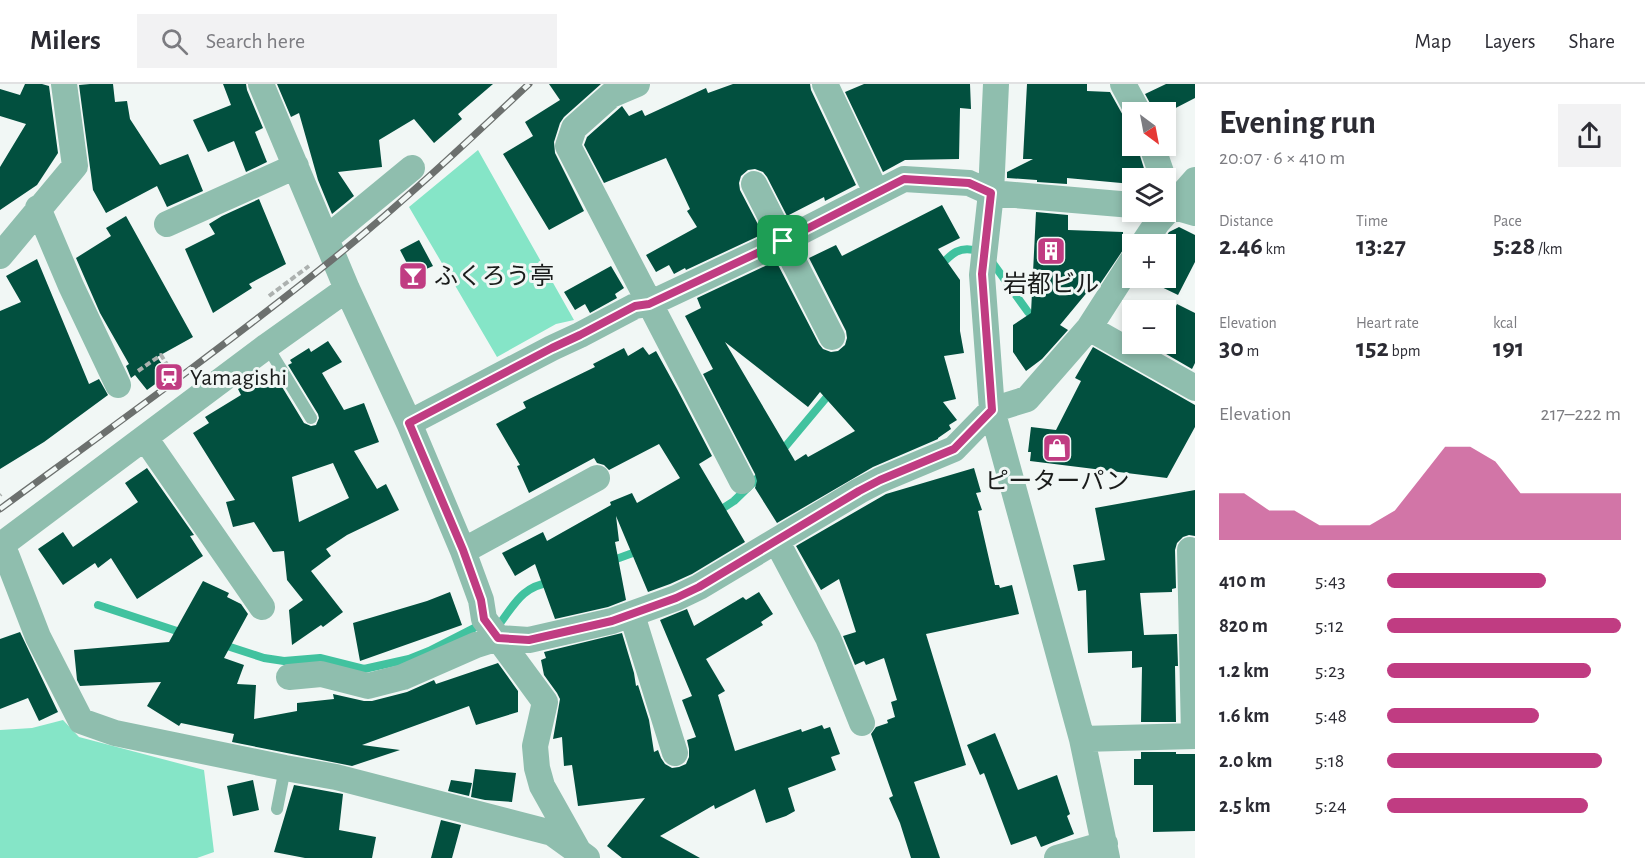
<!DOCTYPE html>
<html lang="en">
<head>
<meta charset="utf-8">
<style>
	body { margin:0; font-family:"Alegreya Sans","Noto Sans JP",sans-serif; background:#f2f2f3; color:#2b2b33; height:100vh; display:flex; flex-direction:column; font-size:22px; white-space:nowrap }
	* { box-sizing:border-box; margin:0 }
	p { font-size:20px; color:#7c7c81 }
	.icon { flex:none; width:33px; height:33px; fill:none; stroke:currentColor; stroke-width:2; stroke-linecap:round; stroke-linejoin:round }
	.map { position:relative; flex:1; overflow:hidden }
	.details { display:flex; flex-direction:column; background:#fff; width:450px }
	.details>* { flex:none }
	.needle { width:39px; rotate:148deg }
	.fabs { position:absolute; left:1122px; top:18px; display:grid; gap:12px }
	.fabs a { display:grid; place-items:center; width:54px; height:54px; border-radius:0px; background:#fff; box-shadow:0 3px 9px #0003; font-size:30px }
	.pin { position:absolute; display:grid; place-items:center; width:51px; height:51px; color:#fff; margin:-26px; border-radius:12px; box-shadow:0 3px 9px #0006 }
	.round { display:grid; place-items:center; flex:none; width:63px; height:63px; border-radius:0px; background:#f2f2f3 }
	.summary { display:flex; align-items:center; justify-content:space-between; height:102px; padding:0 24px }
	h1 { font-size:33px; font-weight:700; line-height:45px }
	.stats { display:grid; grid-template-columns:repeat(3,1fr); gap:9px; height:102px; padding:6px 24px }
	.stats div { display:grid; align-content:center }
	.stats b { font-size:26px; font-weight:700 }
	.stats small { font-size:16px; font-weight:400 }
	.stats p { font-size:16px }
	.chart { height:168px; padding:12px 24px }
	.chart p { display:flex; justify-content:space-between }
	.chart svg { width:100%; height:108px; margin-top:6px; fill:#c03c82; opacity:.7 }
	ul { padding:0 24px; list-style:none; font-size:20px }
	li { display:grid; grid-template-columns:96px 72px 1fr; align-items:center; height:45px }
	li i { height:15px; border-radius:8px; background:#c03c82 }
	header { display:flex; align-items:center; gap:36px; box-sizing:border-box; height:84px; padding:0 30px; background:#fff; border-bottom:2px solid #e1e1e2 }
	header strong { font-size:28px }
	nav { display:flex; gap:33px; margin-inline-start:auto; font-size:21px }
	.search { width:420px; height:54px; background:#f2f2f3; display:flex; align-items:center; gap:15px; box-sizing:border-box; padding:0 21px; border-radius:0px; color:#7c7c81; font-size:22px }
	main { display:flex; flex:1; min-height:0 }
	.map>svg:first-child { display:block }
</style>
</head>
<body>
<header>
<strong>Milers</strong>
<div class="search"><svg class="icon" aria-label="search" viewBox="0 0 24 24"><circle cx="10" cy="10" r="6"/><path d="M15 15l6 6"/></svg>Search here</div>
<nav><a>Map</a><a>Layers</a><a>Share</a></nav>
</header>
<main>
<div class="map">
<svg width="1195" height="774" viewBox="0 0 1195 774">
	<rect width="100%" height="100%" fill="#f1f7f5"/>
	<!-- green -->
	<path fill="#85e5c7" d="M478 66 574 236 556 240 497 273 409 123Z
		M63 636 79 653 204 686 214 768 197 774H0V646L32 644Z"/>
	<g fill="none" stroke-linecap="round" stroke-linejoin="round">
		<!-- stream -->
		<path stroke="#41c29f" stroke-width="8" d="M992 178 1028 228
			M938 184C951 170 960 160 980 168
			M780 369 831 308
			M717 428 734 417 764 388
			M608 478 641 466
			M98 521 186 550
			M498 542C515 520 521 503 551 498
			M221 560 264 574 284 577 320 574 364 585 409 575 429 567 478 542"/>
	</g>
	<!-- building -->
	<path fill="#02503f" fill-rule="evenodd" d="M25 0H42L49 2 58 69 37 101 0 126V83L26 40 0 32V5L20 11Z
		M90 0H113L115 18 127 17 130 35 160 81 188 70 203 107 167 123 157 102 106 129 93 106 79 1Z
		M223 0H246L247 6 263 44 255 48 267 78 246 88 234 57 208 68 193 36 231 21Z
		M277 0H493L458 30 462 35 434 59 414 35 379 56 382 83 338 88 354 112 332 130 318 96 299 29 291 33Z
		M549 0H601L564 33 560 39 554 58 555 69 584 127 549 146 503 70 533 52 525 38 560 16Z
		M733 0H810L811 6 856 101 825 117 824 113 787 132 767 93 763 88 755 85 748 86 741 92 739 99 740 106 763 150 686 186 685 184 674 190 669 181 656 188 646 171 697 143 687 127 690 125 666 74 604 99 584 61 587 53 622 22 629 32 642 26 645 32 706 4 708 9Z
		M864 0H970L971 25 960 24 959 75 905 76 883 88 845 8Z
		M1027 0H1087V7L1110 8 1125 35 1132 42H1129L1132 51V62H1137L1147 94H1132V100L1067 94V100L1037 98V96L1007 94V88L1033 75H1023Z
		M1166 0H1195V14L1166 29 1153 28 1151 21 1145 10Z
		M259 115 286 180 249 200 252 204 213 229 185 165 215 150 209 140 222 132Z
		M942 121 960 154 938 165 960 196V247L964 269 944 272 956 315 943 318 957 336 949 341 951 345 938 354V355L873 383 777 439 755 404 757 397 755 390 703 290 713 285 685 232 701 224 697 214 776 177 819 260 823 265 831 268 838 267 845 261 847 254 846 247 809 174 836 161 842 172ZM725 258 808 323 820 308 855 347 808 373 806 370 795 377Z
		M1036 128 1068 131V146L1123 148V166L1098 203 1094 200 1060 241 1068 246 1042 275 1026 287 1013 268V241L1031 229Z
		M126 132 193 253 157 273 169 290 147 306 135 291 131 294 126 282 129 280 100 229 76 174 111 152 106 144Z
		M1179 143 1195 151V178L1178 211 1143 194H1166V160H1161L1169 148Z
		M419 156 433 182 413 191 400 166Z
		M37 175 89 300 99 295 108 311 44 358 0 385V227L21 218 6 192Z
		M611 182 624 204 615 210 617 214 590 229 585 220 575 226 564 208Z
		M1177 220 1195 229V279L1192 285 1154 263 1156 260H1166V241Z
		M328 257 342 278 322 289 344 326 364 319 379 358 354 367 377 405 386 400 399 426 347 451 326 465 331 472 311 487 343 528 323 543 321 541 292 561 289 526 303 516 287 496 284 467 273 468 254 438 233 443 226 418 235 416 193 349 209 339 205 333 241 311 238 305 273 288 304 339 311 342 316 341 319 334 318 330 288 281 292 279 290 276 309 264 311 268ZM333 379 349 414 299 438 292 393Z
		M643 263 649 271 656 267 677 305 712 372 699 380 745 458 692 490 670 500 648 508 616 432 619 457 615 458 626 516 608 523 555 535 535 480 515 492 502 469 543 448 547 457 611 421 610 418 632 409 637 419 680 394 659 360 609 386 604 381 597 379 594 374 529 409 517 382 520 381 496 340 526 324 523 318 595 283 593 280 624 264 628 272Z
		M1093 263 1195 321V343L1167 394 1030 377 1031 368H1028L1031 343 1056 346 1081 297 1075 294Z
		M147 384 194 451 190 452 203 472 137 515 111 474 98 484 95 479 63 501 38 465 63 448 73 463 138 418 125 399Z
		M974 384 981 408 976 409 982 426 978 427 995 501H999L1000 504 1012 501 1019 530 926 550 966 681 914 698 940 774H911L900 739 889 714 893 712 871 650 876 643 888 639 887 636 895 633 891 618 897 616 884 574 866 581 864 577 855 581 843 552 856 548 839 495 821 506 796 462 886 410Z
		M1195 406V452L1189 451 1183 453 1177 459 1175 466 1176 504 1172 505V508L1140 509 1144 551 1177 550 1178 582H1175L1176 638H1141L1142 583 1132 584V567L1088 569 1086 506 1078 507 1073 481 1105 476 1095 424Z
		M203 497 229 509 227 513 241 520 248 530 224 574 244 581 237 600 256 601 254 635 297 627V619L334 615 333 610 364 617H372L407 608 434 596 436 600 498 579 518 607V628L476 641 469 622 362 661 400 666 352 682 232 658 234 650 181 639 179 642 147 622 161 598 80 602 77 596 74 566 169 558Z
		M450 508 462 541 360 577 353 539 427 517Z
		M759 508 773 530 761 538 763 541 706 575 725 607 718 611 735 667 801 645 802 648 822 641 824 645 830 643 840 670 831 673 836 686 788 704 795 727 786 732 766 739 755 705 715 725 714 721 660 752 700 774H622L607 762 645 714 578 722 572 681 564 682 562 653 553 655 560 615 557 609 544 591 541 576 546 574 544 568 622 549 634 589 636 602 638 601 649 636 654 668 658 666 661 674 665 680 672 684 679 683 686 680 689 673V665L687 656 696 653 682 616 692 612 660 536 687 525 694 542 743 513 746 516Z
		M20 548 58 628 39 637 28 614 0 625V555Z
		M995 649 1018 706 1057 691 1070 730 1067 732 1074 750 1041 763 1036 752 1011 761 984 689 980 691 967 661Z
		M1141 668H1176V670H1195V747L1153 748V701H1134V675H1141Z
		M475 685 516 689 512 718 485 716 471 713Z
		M253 696 259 726 233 732 227 702Z
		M451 696 472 699 469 712 448 707Z
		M294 701 343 710 339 746 376 753 372 774H305L274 768Z
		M441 736 461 741 452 774H431Z"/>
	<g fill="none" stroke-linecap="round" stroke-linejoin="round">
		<!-- path -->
		<path stroke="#acb1af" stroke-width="4" stroke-dasharray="6 3" stroke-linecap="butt" d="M269 212 309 182
			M138 287 161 271 168 282
			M0 411 1 410"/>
		<!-- service -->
		<path stroke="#8fbeae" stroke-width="12" d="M267 262 311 334
			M277 725 285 684"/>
		<!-- minor -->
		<path stroke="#8fbeae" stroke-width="26" d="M261 0 347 205 409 339 463 467 481 516 484 535 545 618 535 662 537 684 542 702 579 768 587 774
			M637 0 611 11 574 44 568 62 742 397
			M825 0 876 108
			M996 0 991 109 982 191 992 326 1082 655 1107 774
			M1123 0 1138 28
			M1152 62 1163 94
			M754 100 832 253
			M1166 122H1171L1195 129
			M38 124 71 202 118 301
			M167 140 296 82
			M327 154 412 84
			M1143 160 1157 139 1195 96
			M0 172 75 82 64 0
			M1089 244 1195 304
			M409 339 552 264 580 251 635 222 649 220 783 157 904 95 969 99 991 109 1132 121
			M145 354 262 523
			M777 458 828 554 862 639
			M4 465 38 553 81 637 115 649 285 684 336 693 552 749 577 767
			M1190 466 1194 652
			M463 467 597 394
			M0 468 4 465 8 456 267 262 347 205
			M632 531 675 669
			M289 593 321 590 368 602 403 593 476 561 498 554 529 556 612 537 676 514 699 503 859 407 880 396 954 365 992 326 1027 315 1089 244 1132 177
			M1082 655 1195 652
			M1057 774 1105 760"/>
		<!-- rail casing -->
		<g stroke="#6c706e" stroke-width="7">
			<path id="rail" d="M0 425C112 343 225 262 333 175 401 120 465 60 529 0"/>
		</g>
		<!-- rail -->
		<use href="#rail" stroke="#f1f7f5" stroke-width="4.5" stroke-dasharray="14" stroke-linecap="butt"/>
	</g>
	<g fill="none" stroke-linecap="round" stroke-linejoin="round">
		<!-- route casing -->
		<g stroke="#fff" stroke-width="12">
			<path id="route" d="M904 95 969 99 991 109 982 190 992 326 954 365 880 396 859 407 699 503 676 514 612 537 529 556 498 554 484 535 481 516 463 466 409 339 552 264 580 251 635 222 649 220 783 157Z"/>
		</g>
		<!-- route -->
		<use href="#route" stroke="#c03c82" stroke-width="8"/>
	</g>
	<!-- icons -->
	<defs>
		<g id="building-square" transform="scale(1.5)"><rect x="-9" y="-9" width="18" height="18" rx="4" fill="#c03c82" stroke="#f1f7f5"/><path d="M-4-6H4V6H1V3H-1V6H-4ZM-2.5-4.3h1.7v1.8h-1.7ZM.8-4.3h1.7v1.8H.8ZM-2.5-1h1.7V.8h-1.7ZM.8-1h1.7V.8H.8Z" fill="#fff"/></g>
		<g id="bar-square" transform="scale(1.5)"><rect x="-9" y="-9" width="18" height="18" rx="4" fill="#c03c82" stroke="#f1f7f5"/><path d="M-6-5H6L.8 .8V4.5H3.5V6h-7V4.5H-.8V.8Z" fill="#fff"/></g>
		<g id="station-square" transform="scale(1.5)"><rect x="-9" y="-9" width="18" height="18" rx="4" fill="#c03c82" stroke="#f1f7f5"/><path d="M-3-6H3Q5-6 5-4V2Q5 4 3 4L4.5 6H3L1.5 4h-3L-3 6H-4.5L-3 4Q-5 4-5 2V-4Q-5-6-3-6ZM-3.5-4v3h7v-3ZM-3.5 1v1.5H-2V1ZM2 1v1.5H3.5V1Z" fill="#fff"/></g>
		<g id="shop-square" transform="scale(1.5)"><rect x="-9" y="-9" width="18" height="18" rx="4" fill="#c03c82" stroke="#f1f7f5"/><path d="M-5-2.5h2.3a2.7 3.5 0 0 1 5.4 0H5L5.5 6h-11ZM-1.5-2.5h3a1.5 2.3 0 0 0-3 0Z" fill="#fff"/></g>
	</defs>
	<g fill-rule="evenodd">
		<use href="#building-square" x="1051" y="167"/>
		<use href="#bar-square" x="413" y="192"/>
		<use href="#station-square" x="169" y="293"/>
		<use href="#shop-square" x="1057" y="364"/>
	</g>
	<g text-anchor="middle" stroke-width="6" stroke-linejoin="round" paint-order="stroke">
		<!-- poi labels -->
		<g font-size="24" fill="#1a1c1b" stroke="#f1f7f5" text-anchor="start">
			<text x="434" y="200">ふくろう亭</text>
			<text x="1051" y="208" text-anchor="middle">岩都ビル</text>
			<text x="190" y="301">Yamagishi</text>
			<text x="1057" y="405" text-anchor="middle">ピーターパン</text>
		</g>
	</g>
</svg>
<div class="fabs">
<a><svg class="needle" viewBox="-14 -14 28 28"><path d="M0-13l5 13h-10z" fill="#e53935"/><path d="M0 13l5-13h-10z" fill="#7c7c81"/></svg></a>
<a><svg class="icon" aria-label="layers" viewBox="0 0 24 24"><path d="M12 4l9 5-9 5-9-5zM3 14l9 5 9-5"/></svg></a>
<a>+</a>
<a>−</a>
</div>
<div class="pin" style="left:783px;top:157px;background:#1e9e55"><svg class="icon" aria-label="arrive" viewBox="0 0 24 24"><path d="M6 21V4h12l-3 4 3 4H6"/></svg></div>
</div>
<section class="details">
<div class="summary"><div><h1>Evening run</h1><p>20:07 · 6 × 410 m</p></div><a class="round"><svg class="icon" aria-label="share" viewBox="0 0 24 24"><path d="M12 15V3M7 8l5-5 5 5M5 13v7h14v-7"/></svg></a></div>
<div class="stats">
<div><p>Distance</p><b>2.46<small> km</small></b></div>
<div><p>Time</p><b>13:27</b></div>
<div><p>Pace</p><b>5:28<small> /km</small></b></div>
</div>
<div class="stats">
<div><p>Elevation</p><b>30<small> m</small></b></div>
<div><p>Heart rate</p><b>152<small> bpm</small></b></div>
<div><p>kcal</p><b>191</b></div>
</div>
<div class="chart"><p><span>Elevation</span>217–222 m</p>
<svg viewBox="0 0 160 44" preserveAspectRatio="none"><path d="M0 44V25L10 25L20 32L30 32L40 38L50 38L60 38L70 32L80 19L90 6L100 6L110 12L120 25L130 25L140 25L150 25L160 25V44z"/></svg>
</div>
<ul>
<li><b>410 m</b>5:43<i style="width:68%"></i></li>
<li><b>820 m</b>5:12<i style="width:100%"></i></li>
<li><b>1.2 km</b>5:23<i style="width:87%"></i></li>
<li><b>1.6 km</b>5:48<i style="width:65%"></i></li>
<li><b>2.0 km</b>5:18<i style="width:92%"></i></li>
<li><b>2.5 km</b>5:24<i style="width:86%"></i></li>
</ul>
</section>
</main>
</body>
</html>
